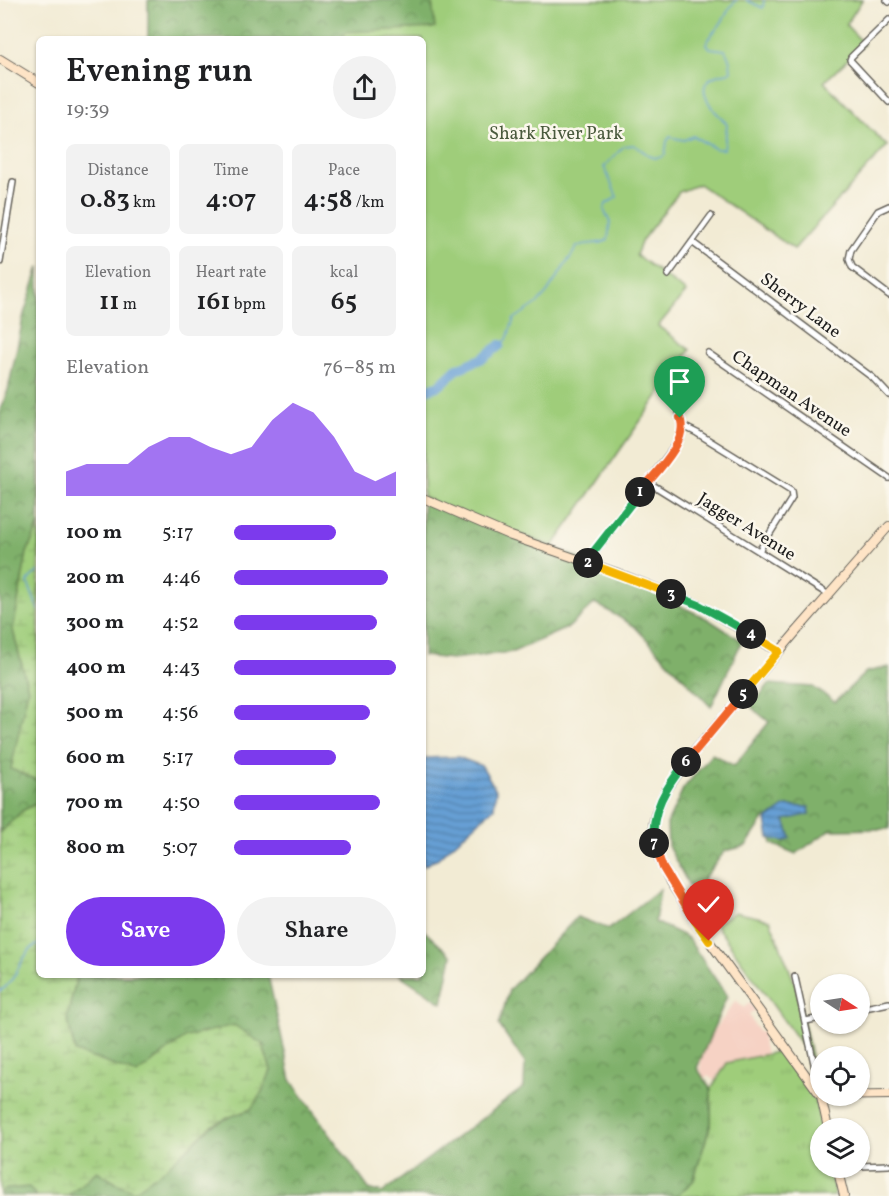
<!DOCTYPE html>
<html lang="en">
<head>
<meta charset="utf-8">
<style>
	body { margin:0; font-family:Vollkorn,serif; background:#f2f2f2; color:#202124; height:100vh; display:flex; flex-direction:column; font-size:22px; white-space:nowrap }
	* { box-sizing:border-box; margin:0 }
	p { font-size:20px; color:#757577 }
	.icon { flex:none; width:33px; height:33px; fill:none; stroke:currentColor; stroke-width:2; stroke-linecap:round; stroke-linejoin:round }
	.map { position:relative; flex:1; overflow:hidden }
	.panel { position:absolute; left:36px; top:36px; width:390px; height:942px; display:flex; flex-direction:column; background:#fff; border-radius:9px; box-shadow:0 2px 4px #0004 }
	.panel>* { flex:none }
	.needle { width:39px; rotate:102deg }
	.fabs { position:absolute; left:810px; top:974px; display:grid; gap:12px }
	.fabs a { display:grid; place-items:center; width:60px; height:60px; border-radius:50%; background:#fff; box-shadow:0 2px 4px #0004; font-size:30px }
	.pin { position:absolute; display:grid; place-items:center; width:51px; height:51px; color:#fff; margin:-62px -26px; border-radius:50% 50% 50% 0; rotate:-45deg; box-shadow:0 0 6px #0007 }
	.pin .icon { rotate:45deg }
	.km { position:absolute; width:30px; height:30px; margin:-15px; border-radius:50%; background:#222; color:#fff; font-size:16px; line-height:30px; text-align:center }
	.round { display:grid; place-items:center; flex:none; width:63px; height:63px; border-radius:32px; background:#f2f2f2 }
	.summary { display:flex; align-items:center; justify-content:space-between; height:102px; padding:0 30px }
	h1 { font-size:33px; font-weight:600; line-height:45px }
	.stats { display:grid; grid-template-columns:repeat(3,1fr); gap:9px; height:102px; padding:6px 30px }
	.stats div { display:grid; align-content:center; border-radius:9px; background:#f2f2f2; text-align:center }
	.stats b { font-size:26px; font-weight:600 }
	.stats small { font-size:16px; font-weight:400 }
	.stats p { font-size:16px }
	.chart { height:168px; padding:12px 30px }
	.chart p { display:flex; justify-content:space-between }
	.chart svg { width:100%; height:108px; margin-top:6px; fill:#7c3aed; opacity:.7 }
	.action { display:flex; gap:12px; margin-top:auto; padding:12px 30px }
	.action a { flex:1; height:69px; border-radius:36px; background:#7c3aed; color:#fff; font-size:24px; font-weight:600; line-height:69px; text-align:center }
	.action a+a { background:#f2f2f2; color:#202124 }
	ul { padding:0 30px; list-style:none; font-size:20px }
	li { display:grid; grid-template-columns:96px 72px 1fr; align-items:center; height:45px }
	li i { height:15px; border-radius:8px; background:#7c3aed }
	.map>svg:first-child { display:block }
</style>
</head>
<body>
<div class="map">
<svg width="889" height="1196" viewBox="0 0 889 1196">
	<defs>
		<pattern id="grass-tufts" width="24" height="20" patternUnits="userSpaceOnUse" patternTransform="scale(1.5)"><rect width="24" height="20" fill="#9fcd7a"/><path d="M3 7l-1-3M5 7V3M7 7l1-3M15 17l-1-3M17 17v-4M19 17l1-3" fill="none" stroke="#88af69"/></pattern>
		<pattern id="forest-crowns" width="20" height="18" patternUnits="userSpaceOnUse" patternTransform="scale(1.5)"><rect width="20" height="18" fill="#7fb06a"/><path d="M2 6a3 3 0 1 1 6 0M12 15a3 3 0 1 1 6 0" fill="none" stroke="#678e56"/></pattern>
		<pattern id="wetland-marsh" width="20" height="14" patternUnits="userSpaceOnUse" patternTransform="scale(1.5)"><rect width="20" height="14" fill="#9fcd7a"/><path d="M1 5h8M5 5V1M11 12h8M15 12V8" fill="none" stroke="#88af69"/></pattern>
		<pattern id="water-rules" width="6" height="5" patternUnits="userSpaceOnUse" patternTransform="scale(1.5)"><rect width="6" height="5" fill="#669fd4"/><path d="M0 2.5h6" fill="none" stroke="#5381ab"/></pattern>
	</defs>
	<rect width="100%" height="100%" fill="#fbf7ec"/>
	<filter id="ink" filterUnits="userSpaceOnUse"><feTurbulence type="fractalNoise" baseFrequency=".0167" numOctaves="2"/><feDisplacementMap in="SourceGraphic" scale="12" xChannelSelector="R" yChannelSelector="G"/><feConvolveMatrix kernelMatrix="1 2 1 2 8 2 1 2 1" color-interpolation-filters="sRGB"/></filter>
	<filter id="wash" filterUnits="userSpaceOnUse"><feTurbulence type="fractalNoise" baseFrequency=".008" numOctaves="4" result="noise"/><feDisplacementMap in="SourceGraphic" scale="24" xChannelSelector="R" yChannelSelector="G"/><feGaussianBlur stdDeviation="1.35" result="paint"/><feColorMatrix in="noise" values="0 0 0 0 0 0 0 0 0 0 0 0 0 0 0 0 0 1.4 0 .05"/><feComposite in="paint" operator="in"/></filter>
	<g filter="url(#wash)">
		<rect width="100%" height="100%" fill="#f2ebd4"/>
		<!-- built -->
		<path fill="#f6d2c4" d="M736 1000 744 1008 749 1002 757 1012 753 1011 749 1014 753 1023 760 1033 768 1029 773 1037 762 1038 766 1054 727 1062 715 1080 708 1076 704 1078 700 1068 704 1045Z"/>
		<!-- grass -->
		<path fill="url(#grass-tufts)" stroke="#5e744b" stroke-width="1.5" d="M780 1051 815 1098 821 1128 820 1167H829L835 1196H676L693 1181 711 1123V1089L727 1063Z"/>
		<!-- forest -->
		<path fill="url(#forest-crowns)" stroke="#4e6643" stroke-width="1.5" d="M148 0H862L846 25 864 44 824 82 887 146 794 249 699 184 679 192 642 240 636 255 686 292 658 326 690 350 553 546 708 619 742 641 711 707 634 626 595 603 569 627 513 652 452 659 423 656V39H148Z
			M39 267V525L27 553 13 630 28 689 12 769 39 781V802L22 811 0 833V410L8 390 24 314Z
			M889 667V829L830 830 796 854 772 844 766 816 746 846 725 851 703 879 709 906 705 909 693 893 668 846 667 824 683 789 712 754 734 766 769 722 751 707 769 684 813 687 835 702 866 672Z
			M660 889 655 922 687 937 727 996 697 1068 711 1089V1123L693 1181 676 1196H67L97 1171 116 1183 189 1147 211 1126 232 1116 251 1109 263 1090 271 1070 262 1044 186 1037 137 1074 75 1052 67 1017 77 975H268L291 1080 369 1189 382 1193 524 1087 525 1063 499 1025 509 990 577 917 609 929Z
			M423 930 452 956 442 1003 400 975H423Z
			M29 1187 36 1196H0V1193L6 1189Z"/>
		<!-- wetland -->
		<path fill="url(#wetland-marsh)" stroke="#5e744b" stroke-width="1.5" d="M39 525V781L11 769 28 689 13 630 27 553Z
			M39 802V975H77L67 1017 75 1052 137 1074 186 1037 234 1025 262 1044 271 1070 263 1090 251 1109 232 1116 211 1126 166 1168 134 1191 116 1183 97 1171 67 1196H36L29 1187 6 1189 0 1193V833L22 811Z"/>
		<!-- park -->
		<path fill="#9fcd7a" stroke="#5e744b" stroke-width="1.5" d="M432 0H862L846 25 864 44 824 82 887 146 794 249 699 184 679 192 642 240 636 255 686 292 658 326 690 350 553 546 440 506 423 496V39H344V32L435 28Z
			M735 912 770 920 796 986 812 1060 715 924Z"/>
		<!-- water -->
		<path fill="url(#water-rules)" stroke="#415e78" stroke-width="1.5" d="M458 757 482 766 496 790 494 808 437 859 423 866V758Z
			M786 806 809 807 810 814 785 820 791 838 785 841 769 838 766 820Z"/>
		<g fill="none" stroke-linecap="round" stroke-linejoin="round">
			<!-- stream -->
			<path stroke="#669fd4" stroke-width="1.5" d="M746 0 763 8 764 0
				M423 392 466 366 486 357 507 339 514 319 538 303 547 293 577 247C587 241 598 246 608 240L610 222 604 210 606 204 617 197 604 167 624 146 634 145C644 150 653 164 665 155L667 141 670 137 684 140 693 136 716 149H724L727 125C724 119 718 115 714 110 697 89 703 76 728 73L731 71 730 61 725 50 710 48 707 44C710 32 718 30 723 20 728 12 729 6 737 0
				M39 571 30 578 28 583 39 612
				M0 991C19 980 20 951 39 944"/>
			<!-- river -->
			<path stroke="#669fd4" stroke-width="10" d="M423 391 440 385 457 369 483 358 500 345"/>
		</g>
	</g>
	<g filter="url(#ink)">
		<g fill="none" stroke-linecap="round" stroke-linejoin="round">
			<!-- street casing -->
			<g stroke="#67645c" stroke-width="8">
				<path id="street" d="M887 0 889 2
					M889 20 851 57 850 60 889 102
					M889 206 878 211 851 250 849 259 852 267 889 295
					M692 242 873 378 889 395
					M0 262 13 182
					M668 275 711 216
					M708 353 889 478
					M683 426 697 433 791 491 792 498 759 551
					M648 482 829 595
					M587 562 680 439C685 416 672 413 685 388
					M795 977 820 1091
					M860 1009 889 1003
					M806 1021 820 1018
					M860 1166 889 1165"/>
			</g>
			<!-- secondary casing -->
			<g stroke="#67645c" stroke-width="10">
				<path id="secondary" d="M0 59 39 83
					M423 498 511 536 615 572 699 605 779 652
					M821 1096 889 1095
					M828 1128 821 1096 709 941 670 882 655 850 653 824 656 812 665 792 692 754 796 632 889 526
					M837 1167 844 1196"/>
			</g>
			<!-- street -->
			<use href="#street" stroke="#fff" stroke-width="5"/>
			<!-- secondary -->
			<use href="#secondary" stroke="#fee4c6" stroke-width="8"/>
		</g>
	</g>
	<g fill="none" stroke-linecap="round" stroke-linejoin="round" filter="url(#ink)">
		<!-- split-1 casing -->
		<g stroke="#fff" stroke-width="12">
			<path id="split-1" d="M640 492C654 474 690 441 680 418"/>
		</g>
		<!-- split-2 casing -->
		<g stroke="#fff" stroke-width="12">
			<path id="split-2" d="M588 563 591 555 640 492"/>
		</g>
		<!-- split-3 casing -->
		<g stroke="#fff" stroke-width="12">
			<path id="split-3" d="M588 563 671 594"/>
		</g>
		<!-- split-4 casing -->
		<g stroke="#fff" stroke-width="12">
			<path id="split-4" d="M671 594 699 605 751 634"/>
		</g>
		<!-- split-5 casing -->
		<g stroke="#fff" stroke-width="12">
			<path id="split-5" d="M743 694 779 651 751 634"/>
		</g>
		<!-- split-6 casing -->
		<g stroke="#fff" stroke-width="12">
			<path id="split-6" d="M686 762 743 694"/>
		</g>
		<!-- split-7 casing -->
		<g stroke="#fff" stroke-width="12">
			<path id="split-7" d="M654 843C650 811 667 786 686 762"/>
		</g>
		<!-- split-8 casing -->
		<g stroke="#fff" stroke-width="12">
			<path id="split-8" d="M654 843 663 868 695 921"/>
		</g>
		<!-- split-9 casing -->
		<g stroke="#fff" stroke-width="12">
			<path id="split-9" d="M695 921 709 941"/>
		</g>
		<!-- split-1 -->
		<use href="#split-1" stroke="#f0652b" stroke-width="8"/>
		<!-- split-2 -->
		<use href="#split-2" stroke="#22a559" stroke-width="8"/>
		<!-- split-3 -->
		<use href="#split-3" stroke="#f5b400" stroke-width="8"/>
		<!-- split-4 -->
		<use href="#split-4" stroke="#22a559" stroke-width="8"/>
		<!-- split-5 -->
		<use href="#split-5" stroke="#f5b400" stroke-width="8"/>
		<!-- split-6 -->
		<use href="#split-6" stroke="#f0652b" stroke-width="8"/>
		<!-- split-7 -->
		<use href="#split-7" stroke="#22a559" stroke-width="8"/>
		<!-- split-8 -->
		<use href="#split-8" stroke="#f0652b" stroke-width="8"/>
		<!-- split-9 -->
		<use href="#split-9" stroke="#f5b400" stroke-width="8"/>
	</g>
	<g text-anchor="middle" stroke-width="5" stroke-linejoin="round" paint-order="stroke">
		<!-- park labels -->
		<g font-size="18" fill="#4a5a3d" stroke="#fbf7ec">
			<text x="556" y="139">Shark River Park</text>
		</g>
		<!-- street labels -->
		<g font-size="18" fill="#1c1c1c" stroke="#fbf7ec">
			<text transform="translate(801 305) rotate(37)" y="6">Sherry Lane</text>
			<text transform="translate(792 393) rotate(34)" y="6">Chapman Avenue</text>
			<text transform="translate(747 526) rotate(32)" y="6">Jagger Avenue</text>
		</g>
	</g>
</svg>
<div class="fabs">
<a><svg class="needle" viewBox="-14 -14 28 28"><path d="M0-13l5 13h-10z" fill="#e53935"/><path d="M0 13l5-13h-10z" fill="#757577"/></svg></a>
<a><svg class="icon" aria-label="locate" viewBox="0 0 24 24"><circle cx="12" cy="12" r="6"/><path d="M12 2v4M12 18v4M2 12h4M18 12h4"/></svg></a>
<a><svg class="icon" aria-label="layers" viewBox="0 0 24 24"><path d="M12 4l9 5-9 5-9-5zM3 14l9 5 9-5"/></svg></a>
</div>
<div class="pin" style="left:680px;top:418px;background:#1e9e55"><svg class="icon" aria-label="arrive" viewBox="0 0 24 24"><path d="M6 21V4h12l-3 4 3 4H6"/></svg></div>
<div class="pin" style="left:709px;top:941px;background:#d93025"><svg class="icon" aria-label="check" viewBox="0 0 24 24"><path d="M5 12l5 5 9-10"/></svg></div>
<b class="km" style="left:640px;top:492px">1</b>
<b class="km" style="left:588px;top:563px">2</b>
<b class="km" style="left:671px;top:594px">3</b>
<b class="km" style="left:751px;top:634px">4</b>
<b class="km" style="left:743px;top:694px">5</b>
<b class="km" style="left:686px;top:762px">6</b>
<b class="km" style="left:654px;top:843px">7</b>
<section class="panel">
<div class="summary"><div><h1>Evening run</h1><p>19:39</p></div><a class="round"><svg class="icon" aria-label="share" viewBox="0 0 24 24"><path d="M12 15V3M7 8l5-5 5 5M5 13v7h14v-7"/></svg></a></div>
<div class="stats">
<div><p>Distance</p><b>0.83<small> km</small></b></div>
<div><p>Time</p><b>4:07</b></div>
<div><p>Pace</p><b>4:58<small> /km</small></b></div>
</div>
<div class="stats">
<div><p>Elevation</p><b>11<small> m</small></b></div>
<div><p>Heart rate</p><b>161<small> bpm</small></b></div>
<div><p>kcal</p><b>65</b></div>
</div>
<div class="chart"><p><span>Elevation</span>76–85 m</p>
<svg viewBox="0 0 160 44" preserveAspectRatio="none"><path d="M0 44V34L10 31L20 31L30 31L40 24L50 20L60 20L70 24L80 27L90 24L100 13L110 6L120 10L130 20L140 34L150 38L160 34V44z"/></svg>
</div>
<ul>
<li><b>100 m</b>5:17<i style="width:63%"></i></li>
<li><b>200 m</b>4:46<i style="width:95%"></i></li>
<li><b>300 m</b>4:52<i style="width:88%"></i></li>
<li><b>400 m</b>4:43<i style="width:100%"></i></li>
<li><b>500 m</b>4:56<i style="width:84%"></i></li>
<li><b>600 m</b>5:17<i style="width:63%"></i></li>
<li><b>700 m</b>4:50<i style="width:90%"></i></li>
<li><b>800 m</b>5:07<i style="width:72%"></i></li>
</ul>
<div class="action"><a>Save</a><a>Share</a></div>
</section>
</div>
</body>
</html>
